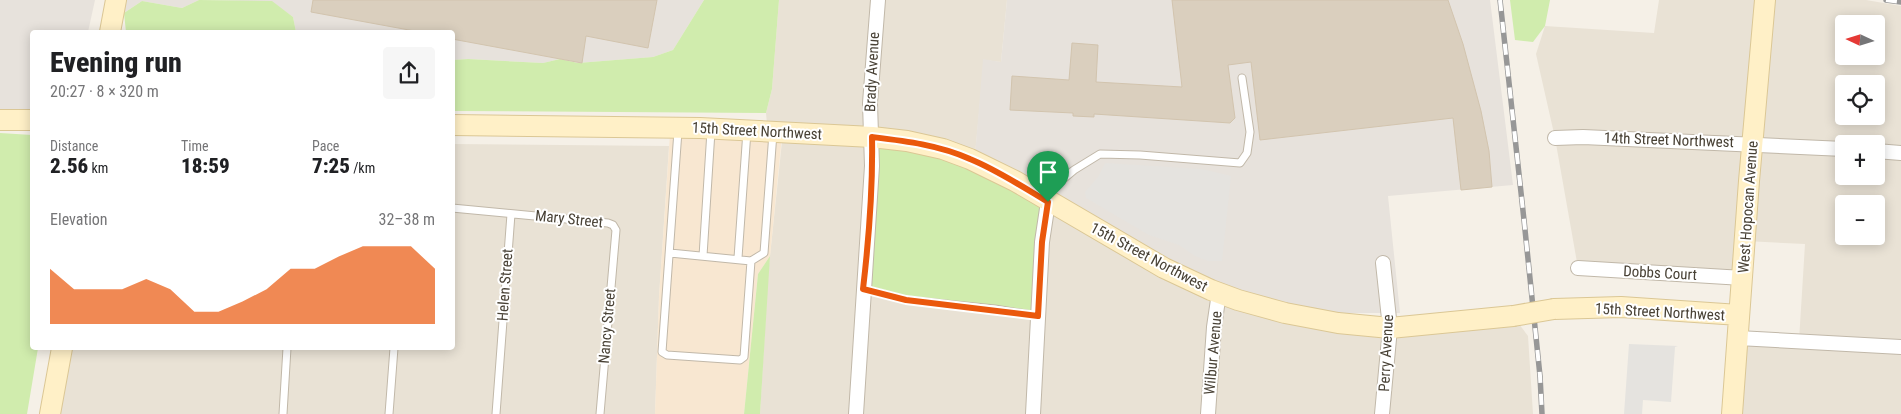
<!DOCTYPE html>
<html lang="en">
<head>
<meta charset="utf-8">
<style>
	body { margin:0; font-family:"Roboto Condensed",sans-serif; background:#f6f6f6; color:#202124; height:100vh; display:flex; flex-direction:column; font-size:19px; white-space:nowrap }
	* { box-sizing:border-box; margin:0 }
	p { font-size:16px; color:#757577 }
	.icon { flex:none; width:28px; height:28px; fill:none; stroke:currentColor; stroke-width:2; stroke-linecap:round; stroke-linejoin:round }
	.map { position:relative; flex:1; overflow:hidden }
	.details { position:absolute; left:30px; top:30px; width:425px; height:320px; display:flex; flex-direction:column; background:#fff; border-radius:5px; box-shadow:0 2px 12px #0003 }
	.details>* { flex:none }
	.needle { width:32px; rotate:274deg }
	.controls { position:absolute; left:1835px; top:15px; display:grid; gap:10px }
	.controls a { display:grid; place-items:center; width:50px; height:50px; border-radius:5px; background:#fff; box-shadow:0 2px 12px #0003; font-size:25px }
	.pin { position:absolute; display:grid; place-items:center; width:42px; height:42px; color:#fff; margin:-51px -21px; border-radius:50% 50% 50% 0; rotate:-45deg; box-shadow:0 0 5px #0007 }
	.pin .icon { rotate:45deg }
	.round { display:grid; place-items:center; flex:none; width:52px; height:52px; border-radius:5px; background:#f6f6f6 }
	.summary { display:flex; align-items:center; justify-content:space-between; height:85px; padding:0 20px }
	h1 { font-size:28px; font-weight:800; line-height:38px }
	.metrics { display:grid; grid-template-columns:repeat(3,1fr); gap:8px; height:85px; padding:5px 20px }
	.metrics div { display:grid; align-content:center }
	.metrics b { font-size:21px; font-weight:800 }
	.metrics small { font-size:14px; font-weight:400 }
	.metrics p { font-size:14px }
	.chart { height:140px; padding:10px 20px }
	.chart p { display:flex; justify-content:space-between }
	.chart svg { width:100%; height:90px; margin-top:5px; fill:#ea580c; opacity:.7 }
	.map>svg:first-child { display:block }
</style>
</head>
<body>
<div class="map">
<svg width="1901" height="414" viewBox="0 0 1901 414">
	<rect width="100%" height="100%" fill="#f5f0e7"/>
	<!-- residential -->
	<path fill="#e9e2d5" fill-rule="evenodd" d="M779 0H1007L1001 62 984 60 975 155 767 124 766 113 772 89Z
		M1659 0H1866L1901 6V414H1732L1738 338 1799 341 1805 244 1745 241 1743 278 1578 268 1555 138 1536 54 1545 26 1654 33ZM1844 24H1876V56H1844ZM1844 84H1876V116H1844ZM1844 144H1876V176H1844ZM1844 204H1876V236H1844Z
		M783 132 872 137 863 288 1038 315 1048 202 1338 323 1513 316 1528 336 1533 414H760L768 275Z
		M453 144 669 146 659 297 655 414H50L62 348H452Z"/>
	<!-- commercial -->
	<path fill="#f8e7d1" d="M670 134 782 136 770 256 758 274 744 414H655L659 297Z"/>
	<!-- industrial -->
	<path fill="#e7e2dc" d="M0 0H95L88 32H32V113L0 112Z
		M127 0H199L182 8 142 1 124 13Z
		M214 0H704L673 50 653 57 578 63 560 59 543 63 468 59 453 60 452 32H296L293 17 272 2Z
		M1007 0H1490L1513 185 1388 196 1400 313H1332L1255 298 1168 260 975 155 983 59 1001 62Z"/>
	<!-- green -->
	<path fill="#d0ecad" d="M199 0 272 1 293 17 296 32H126L124 13 142 1 182 8Z
		M704 0H779L772 89 766 113 453 111V60L468 59 543 63 560 59 578 63 653 57 673 50Z
		M1510 0H1550L1545 26 1533 42 1515 40Z
		M0 133 32 135V348H38L27 414H0Z
		M876 142 942 153 1044 203 1034 311 907 297 866 286Z
		M770 256 760 414H744L758 274Z"/>
	<!-- parking -->
	<path fill="#e5e3df" d="M1105 163 1202 169 1231 176 1222 261H1208L1195 256 1179 245 1149 235 1086 198 1085 192 1098 177Z
		M1629 344 1678 346 1675 347 1671 402 1643 400 1642 414H1624Z"/>
	<!-- building -->
	<path fill="#dacfbe" stroke="#d2c4ae" d="M313 0H657L648 48 586 36 582 63 452 39V32H420L311 12Z
		M1172 0H1448L1463 44 1481 111 1489 151 1492 187 1461 190 1453 118 1260 140 1251 62 1228 65 1235 118 1230 123 1094 114V117L1073 116V113L1010 110 1012 76 1069 80 1072 43 1098 45 1096 82 1182 87Z"/>
	<g fill="none" stroke-linecap="round" stroke-linejoin="round">
		<!-- lane casing -->
		<g stroke="#c1b8a9" stroke-width="9">
			<path id="lane" d="M678 131 662 352 667 355 740 360 744 357 751 261
				M1043 196 1074 170 1100 154 1140 155 1240 163 1247 153 1250 132 1242 78
				M452 208 608 223 613 225 616 230 600 414
				M670 253 751 261 764 253 773 133
				M703 256 711 131
				M738 258 747 131
				M864 289 906 300 995 309 1038 316
				M283 414 287 348
				M389 414 394 348
				M496 414 511 214"/>
		</g>
		<!-- street casing -->
		<g stroke="#c1b8a9" stroke-width="16">
			<path id="street" d="M1555 138 1583 137 1844 149
				M1876 151 1901 153
				M1578 268 1743 278
				M1738 338 1901 347
				M856 414 872 166 870 103 878 0
				M1033 414 1042 242 1048 202
				M1208 414 1214 327 1219 293
				M1382 414 1390 328 1383 263"/>
		</g>
		<!-- secondary casing -->
		<g stroke="#dbc795" stroke-width="22">
			<path id="secondary" d="M110 32 116 0
				M0 120H32
				M452 125 700 128 872 137 907 141 943 149 970 159 1015 181 1164 268 1211 290 1238 300 1285 313 1338 323 1390 328 1513 316
				M1554 309 1621 307 1739 315
				M50 414 62 348
				M1732 414 1749 181 1765 0"/>
		</g>
		<!-- lane -->
		<use href="#lane" stroke="#fff" stroke-width="7"/>
		<!-- street -->
		<use href="#street" stroke="#fff" stroke-width="14"/>
		<!-- secondary -->
		<use href="#secondary" stroke="#fff0c7" stroke-width="20"/>
		<!-- rail casing -->
		<g stroke="#979797" stroke-width="5.5">
			<path id="rail" d="M1500 0 1524 220 1540 376 1542 414
				M1886 0 1901 2"/>
		</g>
		<!-- rail -->
		<use href="#rail" stroke="#fff" stroke-width="4" stroke-dasharray="11" stroke-linecap="butt"/>
		<!-- secondary-bridge casing -->
		<g stroke="#dbc795" stroke-width="22" stroke-linecap="butt">
			<path id="secondary-bridge" d="M1513 316 1554 309"/>
		</g>
		<!-- secondary-bridge -->
		<use href="#secondary-bridge" stroke="#fff0c7" stroke-width="20"/>
	</g>
	<g fill="none" stroke-linecap="round" stroke-linejoin="round">
		<!-- route casing -->
		<g stroke="#fff" stroke-width="10">
			<path id="route" d="M872 137C905 141 939 145 970 159 997 170 1023 187 1048 202L1042 242 1038 316 906 300 863 289C869 238 873 188 872 137Z"/>
		</g>
		<!-- route -->
		<use href="#route" stroke="#ea580c" stroke-width="6"/>
	</g>
	<g text-anchor="middle" stroke-width="4" stroke-linejoin="round" paint-order="stroke">
		<!-- street labels -->
		<g font-size="15" fill="#484135" stroke="#fff">
			<text transform="translate(872 72) rotate(-87)" y="5">Brady Avenue</text>
			<text transform="translate(757 131) rotate(3)" y="5">15th Street Northwest</text>
			<text transform="translate(1669 140) rotate(2)" y="5">14th Street Northwest</text>
			<text transform="translate(1748 207) rotate(-86)" y="5">West Hopocan Avenue</text>
			<text transform="translate(569 219) rotate(6)" y="5">Mary Street</text>
			<text transform="translate(1149 257) rotate(28)" y="5">15th Street Northwest</text>
			<text transform="translate(1660 273) rotate(3)" y="5">Dobbs Court</text>
			<text transform="translate(505 285) rotate(-86)" y="5">Helen Street</text>
			<text transform="translate(1660 312) rotate(3)" y="5">15th Street Northwest</text>
			<text transform="translate(607 326) rotate(-85)" y="5">Nancy Street</text>
			<text transform="translate(1213 353) rotate(-85)" y="5">Wilbur Avenue</text>
			<text transform="translate(1386 353) rotate(-87)" y="5">Perry Avenue</text>
		</g>
	</g>
</svg>
<div class="controls">
<a><svg class="needle" viewBox="-14 -14 28 28"><path d="M0-13l5 13h-10z" fill="#e53935"/><path d="M0 13l5-13h-10z" fill="#757577"/></svg></a>
<a><svg class="icon" aria-label="locate" viewBox="0 0 24 24"><circle cx="12" cy="12" r="6"/><path d="M12 2v4M12 18v4M2 12h4M18 12h4"/></svg></a>
<a>+</a>
<a>−</a>
</div>
<div class="pin" style="left:1048px;top:202px;background:#1e9e55"><svg class="icon" aria-label="arrive" viewBox="0 0 24 24"><path d="M6 21V4h12l-3 4 3 4H6"/></svg></div>
<section class="details">
<div class="summary"><div><h1>Evening run</h1><p>20:27 · 8 × 320 m</p></div><a class="round"><svg class="icon" aria-label="share" viewBox="0 0 24 24"><path d="M12 15V3M7 8l5-5 5 5M5 13v7h14v-7"/></svg></a></div>
<div class="metrics">
<div><p>Distance</p><b>2.56<small> km</small></b></div>
<div><p>Time</p><b>18:59</b></div>
<div><p>Pace</p><b>7:25<small> /km</small></b></div>
</div>
<div class="chart"><p><span>Elevation</span>32–38 m</p>
<svg viewBox="0 0 160 44" preserveAspectRatio="none"><path d="M0 44V17L10 27L20 27L30 27L40 22L50 27L60 38L70 38L80 33L90 27L100 17L110 17L120 11L130 6L140 6L150 6L160 17V44z"/></svg>
</div>
</section>
</div>
</body>
</html>
